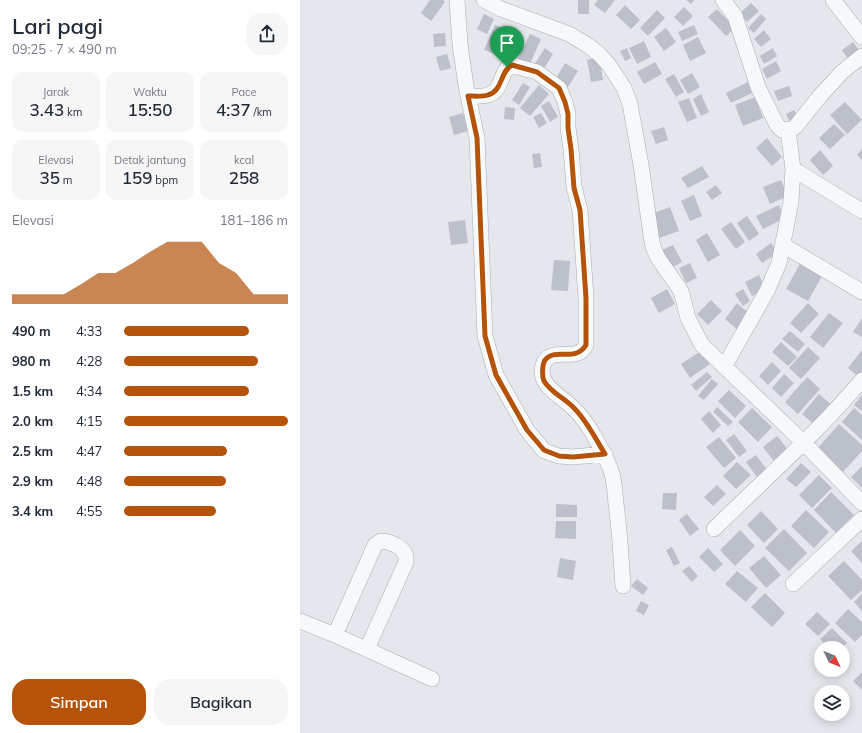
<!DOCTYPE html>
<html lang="id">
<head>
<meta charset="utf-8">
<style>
	body { margin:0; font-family:Mulish,sans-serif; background:#f6f6f7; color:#1f2937; height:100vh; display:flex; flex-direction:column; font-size:15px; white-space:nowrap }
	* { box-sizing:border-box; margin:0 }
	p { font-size:13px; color:#747a83 }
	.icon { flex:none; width:22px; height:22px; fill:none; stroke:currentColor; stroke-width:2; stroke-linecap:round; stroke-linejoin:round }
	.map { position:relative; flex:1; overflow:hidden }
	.panel { display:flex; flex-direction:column; background:#fff; width:300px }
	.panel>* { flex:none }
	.needle { width:26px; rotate:133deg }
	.tools { position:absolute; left:514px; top:641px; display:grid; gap:8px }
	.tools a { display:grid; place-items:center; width:36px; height:36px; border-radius:50%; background:#fff; box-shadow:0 2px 10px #0003; font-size:20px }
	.pin { position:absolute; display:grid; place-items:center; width:34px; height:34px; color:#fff; margin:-41px -17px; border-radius:50% 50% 50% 0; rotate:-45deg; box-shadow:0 0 4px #0007 }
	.pin .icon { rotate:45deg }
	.round { display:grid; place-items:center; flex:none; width:42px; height:42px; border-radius:16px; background:#f6f6f7 }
	.summary { display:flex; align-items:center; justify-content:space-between; height:68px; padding:0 12px }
	h1 { font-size:22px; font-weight:600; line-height:30px }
	.stats { display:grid; grid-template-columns:repeat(3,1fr); gap:6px; height:68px; padding:4px 12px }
	.stats div { display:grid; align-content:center; border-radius:10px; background:#f6f6f7; text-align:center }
	.stats b { font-size:17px; font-weight:600 }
	.stats small { font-size:11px; font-weight:400 }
	.stats p { font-size:11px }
	.chart { height:112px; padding:8px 12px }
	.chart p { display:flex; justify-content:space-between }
	.chart svg { width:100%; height:72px; margin-top:4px; fill:#b45309; opacity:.7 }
	.primary-button { display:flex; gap:8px; margin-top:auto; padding:8px 12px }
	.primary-button a { flex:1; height:46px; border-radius:16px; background:#b45309; color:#fff; font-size:16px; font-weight:600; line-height:46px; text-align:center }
	.primary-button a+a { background:#f6f6f7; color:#1f2937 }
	ul { padding:0 12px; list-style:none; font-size:13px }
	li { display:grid; grid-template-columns:64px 48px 1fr; align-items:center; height:30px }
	li i { height:10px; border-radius:5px; background:#b45309 }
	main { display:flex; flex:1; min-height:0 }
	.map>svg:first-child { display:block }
</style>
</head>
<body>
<main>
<section class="panel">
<div class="summary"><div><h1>Lari pagi</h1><p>09:25 · 7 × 490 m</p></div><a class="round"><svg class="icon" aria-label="share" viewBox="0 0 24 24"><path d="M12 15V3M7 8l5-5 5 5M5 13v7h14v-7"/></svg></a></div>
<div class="stats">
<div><p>Jarak</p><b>3.43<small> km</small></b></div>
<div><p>Waktu</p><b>15:50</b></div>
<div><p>Pace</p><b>4:37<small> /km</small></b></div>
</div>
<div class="stats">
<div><p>Elevasi</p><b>35<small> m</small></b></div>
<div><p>Detak jantung</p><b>159<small> bpm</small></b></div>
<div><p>kcal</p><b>258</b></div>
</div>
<div class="chart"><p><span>Elevasi</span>181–186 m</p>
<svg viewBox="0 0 160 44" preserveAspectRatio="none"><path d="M0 44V38L10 38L20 38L30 38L40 32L50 25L60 25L70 19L80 12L90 6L100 6L110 6L120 19L130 25L140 38L150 38L160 38V44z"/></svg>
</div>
<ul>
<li><b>490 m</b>4:33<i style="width:76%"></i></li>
<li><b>980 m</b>4:28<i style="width:82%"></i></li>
<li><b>1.5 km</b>4:34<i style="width:76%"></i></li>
<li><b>2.0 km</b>4:15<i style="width:100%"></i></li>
<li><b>2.5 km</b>4:47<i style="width:63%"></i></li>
<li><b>2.9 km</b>4:48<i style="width:62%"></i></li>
<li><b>3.4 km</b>4:55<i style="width:56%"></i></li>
</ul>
<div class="primary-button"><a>Simpan</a><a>Bagikan</a></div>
</section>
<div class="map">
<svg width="562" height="733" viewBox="0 0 562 733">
	<rect width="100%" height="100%" fill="#e4e7ec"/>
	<!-- building -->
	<path fill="#bbc0ca" d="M130 0H143L145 2 131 21 121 13Z
		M278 0H289V14H278Z
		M298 0H315L305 13 294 5Z
		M386 0H394L391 4Z
		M451 3 459 11 447 22 440 13Z
		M325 5 340 20 331 29 316 15Z
		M384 7 393 16 383 26 374 17Z
		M417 9 435 28 426 36 408 17Z
		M357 10 365 18 348 36 340 28Z
		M184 14 194 19 187 34 177 29Z
		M461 14 466 19 454 33 448 28Z
		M195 25 207 30 197 55 184 50Z
		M394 25 398 34 382 41 378 32Z
		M366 28 376 42 364 51 354 37Z
		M464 30 471 39 461 47 454 39Z
		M145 33 146 46 134 47 133 34Z
		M210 34 222 39 212 62 200 56Z
		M230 34 241 39 229 66 217 61Z
		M398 37 406 53 390 61 383 45Z
		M344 41 351 57 337 64 329 48Z
		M553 42 561 53 549 61 542 50Z
		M245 48 253 54 243 70 234 65Z
		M327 48 331 58 325 61 320 51Z
		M473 48 477 56 464 64 460 56Z
		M147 54 151 68 140 71 136 57Z
		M299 57 303 80 291 82 287 60Z
		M476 61 481 71 467 79 462 69Z
		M355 62 362 74 344 84 337 72Z
		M265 63 278 71 268 87 255 80Z
		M392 73 400 87 388 94 380 80Z
		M374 74 384 92 376 97 365 79Z
		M448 82 452 93 431 103 426 93Z
		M223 83 230 87 219 105 212 100Z
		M239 85 249 94 230 116 220 108Z
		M489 86 492 96 478 101 474 91Z
		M401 94 409 112 401 116 393 99Z
		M455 97 463 118 443 126 435 105Z
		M389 98 397 118 387 122 378 102Z
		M249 101 258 117 250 122 241 106Z
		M545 102 562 120 547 134 530 115Z
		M205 107 215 108 214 120 204 119Z
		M494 110 500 121 491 125 486 114Z
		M163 113 168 131 154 135 149 117Z
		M241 113 247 123 239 128 233 117Z
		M534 124 545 135 530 149 519 138Z
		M364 127 368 140 356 144 351 131Z
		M467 138 482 157 472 166 456 148Z
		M562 149V160L557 155Z
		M520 150 533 166 523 175 510 160Z
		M240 153 242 167 234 168 232 154Z
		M402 166 409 177 388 188 381 178Z
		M481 180 488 196 470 204 463 187Z
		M416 185 422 193 412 200 406 192Z
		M394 195 402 216 390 221 381 201Z
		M479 205 485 218 463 229 456 216Z
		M370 207 379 231 359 238 351 214Z
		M447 216 459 234 449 241 437 223Z
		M165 220 168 243 151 245 148 222Z
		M431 222 445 242 436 249 421 229Z
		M407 233 420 255 408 262 396 240Z
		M471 243 478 253 462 263 456 254Z
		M373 245 382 262 371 268 362 250Z
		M254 260 270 261 268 291 251 290Z
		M390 263 397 278 386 283 379 268Z
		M500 264 522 276 508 301 486 289Z
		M459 275 466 289 452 296 445 282Z
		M367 289 375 304 359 313 351 298Z
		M443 289 450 301 443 306 435 294Z
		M411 300 422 311 408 325 397 314Z
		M437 303 451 315 438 330 425 319Z
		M508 303 519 314 501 333 490 323Z
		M529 313 543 323 523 348 510 337Z
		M562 318V337L553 332Z
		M490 331 505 344 498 352 482 339Z
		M481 342 497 357 488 366 472 352Z
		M508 347 520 358 501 379 489 368Z
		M562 350V371L558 376 548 368Z
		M401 351 410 364 390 378 381 364Z
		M472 362 481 371 468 385 459 376Z
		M407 372 412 377 396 391 391 385Z
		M484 374 494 383 481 397 472 388Z
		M507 377 520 389 498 414 485 402Z
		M412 379 418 384 404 400 398 396Z
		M429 390 446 406 435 418 418 401Z
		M519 394 533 406 516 426 502 414Z
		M562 395V411L554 405Z
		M417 407 433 422 428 426 413 412Z
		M452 408 472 427 458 442 438 422Z
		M554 408 562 415V440L542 422Z
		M409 411 421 425 413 433 401 419Z
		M539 424 562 445V451L542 473 516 450Z
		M434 434 447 451 439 457 426 440Z
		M477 436 491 453 476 464 463 447Z
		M419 437 436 458 424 468 406 447Z
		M456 455 467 470 457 477 446 462Z
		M437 462 451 475 436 489 423 476Z
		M501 463 511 472 496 487 486 479Z
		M562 466V488L551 477Z
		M519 475 532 488 512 508 499 495Z
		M417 485 426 494 413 506 404 497Z
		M531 492 554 515 536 533 514 510Z
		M363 493H377L376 510 362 509Z
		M256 504 277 505V517H256Z
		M506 510 529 532 514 548 491 526Z
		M461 511 478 529 464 543 447 525Z
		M387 514 399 529 390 536 379 520Z
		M256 521H276V539L255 538Z
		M484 529 507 553 489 571 465 548Z
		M440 530 455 546 435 566 420 550Z
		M562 541V563L551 551Z
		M372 547 380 563 374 566 366 550Z
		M408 548 423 564 414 572 399 557Z
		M464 556 481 575 466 588 449 568Z
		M260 558 276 561 273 580 257 577Z
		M544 561 562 580V590L551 600 528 576Z
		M389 566 398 576 392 582 382 571Z
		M437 571 458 588 446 602 425 584Z
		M337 579 348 588 343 595 331 586Z
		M465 593 485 613 472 627 451 607Z
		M562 594V611L554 602Z
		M341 601 349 605 344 615 336 611Z
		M548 609 562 622V635L555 642 535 623Z
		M517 612 530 624 518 636 505 624Z
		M532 628 547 643 542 648H529L520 639Z
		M562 672V690L553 681Z"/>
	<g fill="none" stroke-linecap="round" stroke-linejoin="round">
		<!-- minor casing -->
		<g stroke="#a9aeb7" stroke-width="16">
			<path id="minor" d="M157 0 160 44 166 86 177 138 185 336 196 375 227 430 244 451 259 456 273 457 305 454
				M184 0 201 9 269 34 286 44 299 54 309 65 324 88 330 104 341 165 352 242 354 249 358 258 381 291 388 318 402 345 503 442 562 503
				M423 0 435 16 458 87 477 125 482 130 492 129 496 126 520 96 542 72 562 56
				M533 0 562 37
				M168 96C174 96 182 97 188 95 203 91 200 71 211 65L237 72 259 88 265 102 268 114V128L271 149 274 187 280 210 286 298V345C284 349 282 352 278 353 268 357 248 349 243 365 237 385 260 395 272 407 281 415 288 425 294 436 301 448 308 460 312 474 315 484 315 495 316 504 320 532 321 559 323 586
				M493 169 562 211
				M483 245 562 292
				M424 367 467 291 479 263 491 202 493 169 488 130
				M414 529C464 480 517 433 562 380
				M493 584 562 519
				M0 621 35 635 132 679
				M35 635 75 545 81 541C92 542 108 548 106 562L67 649"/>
		</g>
		<!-- minor -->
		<use href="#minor" stroke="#f7f8fa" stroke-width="15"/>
	</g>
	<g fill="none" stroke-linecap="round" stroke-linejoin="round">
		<!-- route casing -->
		<g stroke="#fff" stroke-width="8">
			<path id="route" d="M212 65 237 72 259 88 265 102 268 114V128L271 149 274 188 280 210 286 298V345C275 363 255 347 245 360 242 365 242 376 244 381 251 393 265 398 274 408 287 421 295 438 305 454L273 457 259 456 244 450 227 430 196 375 185 336 177 138 168 96C174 96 182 97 188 95 203 91 200 71 212 65Z"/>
		</g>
		<!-- route -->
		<use href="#route" stroke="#b45309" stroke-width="5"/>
	</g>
</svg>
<div class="tools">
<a><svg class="needle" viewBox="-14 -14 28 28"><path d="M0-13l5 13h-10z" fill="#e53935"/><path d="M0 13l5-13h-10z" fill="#747a83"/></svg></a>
<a><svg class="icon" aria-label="layers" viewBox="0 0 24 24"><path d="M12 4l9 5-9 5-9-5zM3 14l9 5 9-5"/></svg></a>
</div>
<div class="pin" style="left:207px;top:67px;background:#1e9e55"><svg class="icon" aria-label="arrive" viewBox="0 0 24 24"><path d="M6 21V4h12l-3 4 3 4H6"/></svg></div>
</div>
</main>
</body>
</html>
